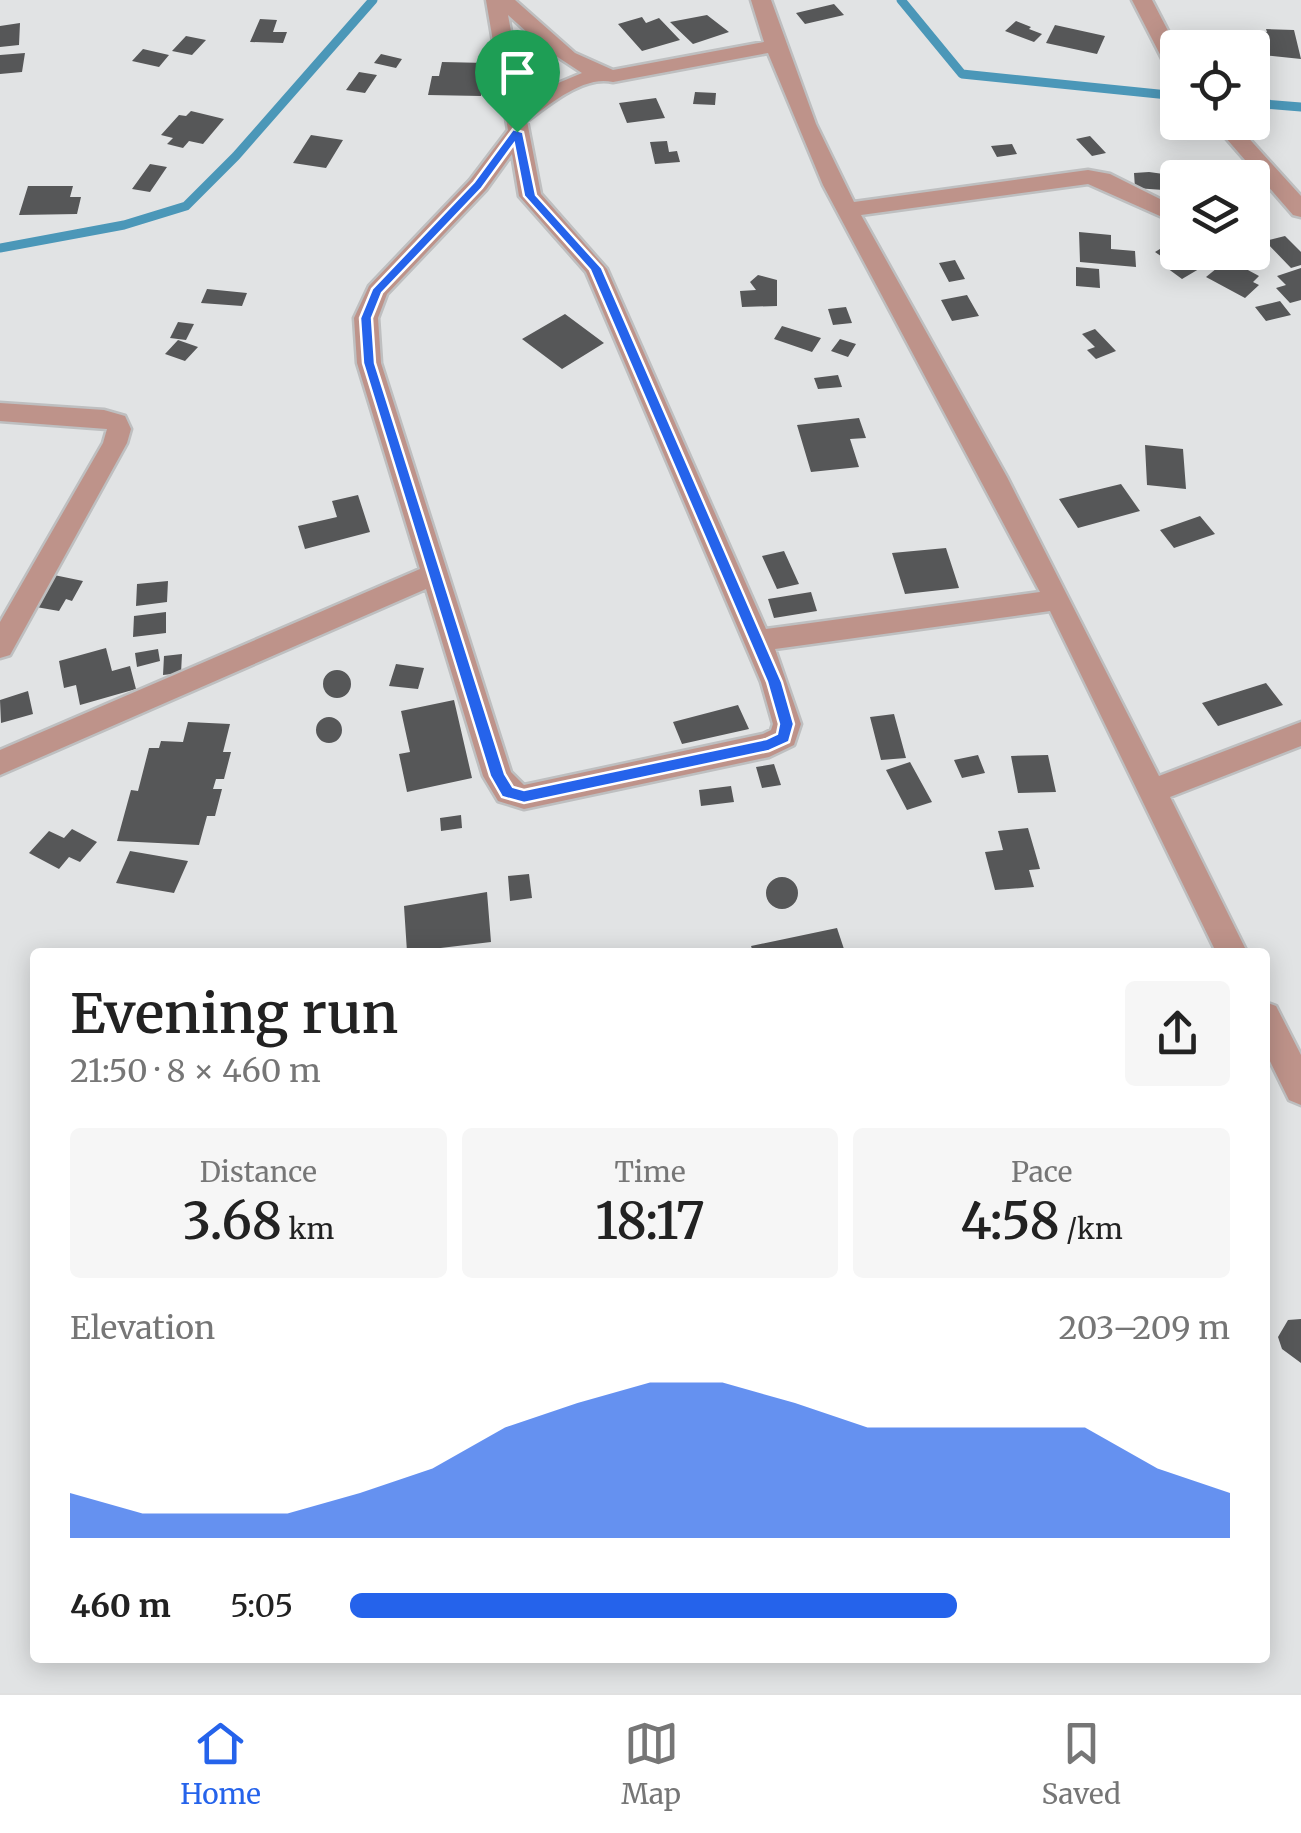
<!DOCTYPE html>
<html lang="en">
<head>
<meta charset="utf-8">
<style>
	body { margin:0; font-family:Merriweather,serif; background:#f6f6f6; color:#222; height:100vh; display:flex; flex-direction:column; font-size:38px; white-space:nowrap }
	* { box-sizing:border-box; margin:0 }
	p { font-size:32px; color:#767676 }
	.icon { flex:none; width:55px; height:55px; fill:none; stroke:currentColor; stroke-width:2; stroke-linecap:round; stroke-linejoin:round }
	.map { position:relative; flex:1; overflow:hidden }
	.drawer { position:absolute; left:30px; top:948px; width:1240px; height:715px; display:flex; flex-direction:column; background:#fff; border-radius:10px; box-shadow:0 5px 25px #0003 }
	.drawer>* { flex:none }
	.controls { position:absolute; left:1160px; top:30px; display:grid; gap:20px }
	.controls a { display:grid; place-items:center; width:110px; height:110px; border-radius:10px; background:#fff; box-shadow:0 5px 25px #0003; font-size:50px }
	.pin { position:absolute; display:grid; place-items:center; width:85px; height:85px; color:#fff; margin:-102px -42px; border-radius:50% 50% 50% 0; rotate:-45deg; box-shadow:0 0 10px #0007 }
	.pin .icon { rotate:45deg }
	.round { display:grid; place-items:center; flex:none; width:105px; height:105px; border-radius:10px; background:#f6f6f6 }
	.head { display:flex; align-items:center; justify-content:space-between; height:170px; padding:0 40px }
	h1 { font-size:55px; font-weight:600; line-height:75px }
	.metrics { display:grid; grid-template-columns:repeat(3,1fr); gap:15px; height:170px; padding:10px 40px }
	.metrics div { display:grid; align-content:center; border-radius:10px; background:#f6f6f6; text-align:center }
	.metrics b { font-size:50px; font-weight:600 }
	.metrics small { font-size:28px; font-weight:400 }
	.metrics p { font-size:28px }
	.chart { height:280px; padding:20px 40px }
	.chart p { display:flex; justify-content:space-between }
	.chart svg { width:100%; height:180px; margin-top:10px; fill:#2563eb; opacity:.7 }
	ul { padding:0 40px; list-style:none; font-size:32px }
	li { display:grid; grid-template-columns:160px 120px 1fr; align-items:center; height:75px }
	li i { height:25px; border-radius:12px; background:#2563eb }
	.tabs { display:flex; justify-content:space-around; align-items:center; height:140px; border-top:2px solid #e0e0e0; background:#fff; font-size:28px; color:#767676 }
	.tabs a { display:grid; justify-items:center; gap:5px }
	.tabs .current { color:#2563eb }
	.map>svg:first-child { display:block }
</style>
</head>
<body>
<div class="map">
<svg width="1301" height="1693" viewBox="0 0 1301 1693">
	<rect width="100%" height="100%" fill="#e1e3e4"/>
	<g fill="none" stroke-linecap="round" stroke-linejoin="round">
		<!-- stream -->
		<path stroke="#4b97b8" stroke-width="9" d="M901 0 962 74 1178 96
			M1252 103 1301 107
			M0 248 124 225 186 206 236 156 373 0"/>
	</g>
	<!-- building -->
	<path fill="#565758" d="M834 4 844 15 805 24 796 13Z
		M707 15 729 32 693 44 670 22Z
		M642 17 646 23 659 18 680 40 642 51 618 24Z
		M260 19 277 20 273 32H287L283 43 250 42Z
		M1016 21 1031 27 1029 29 1042 34 1034 42 1005 31Z
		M20 23 19 45 0 47V26Z
		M1055 25 1105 36 1097 54 1046 43Z
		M1266 29 1294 30 1301 59 1252 54V48H1242L1239 31 1267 32Z
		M186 36 206 40 192 55 172 51Z
		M143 49 169 55 159 67 132 61Z
		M25 53 22 72 0 74V55Z
		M381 54 402 59 396 68 374 63Z
		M442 62 487 63 481 96 428 95 432 76H439Z
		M359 72 377 75 365 93 346 90Z
		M695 92 716 93 715 105 693 104Z
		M656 98 665 118 627 123 619 103Z
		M191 111 224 119 203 144 189 141 183 148 167 144 173 138 161 135 179 115 186 116Z
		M311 135 343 140 326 168 293 163Z
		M1090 136 1106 153 1092 156 1076 139Z
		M667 141 669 152 677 151 680 162 655 164 650 142Z
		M1012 144 1017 154 997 157 991 146Z
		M150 164 167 167 150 192 132 189Z
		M1149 172 1178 176V191L1135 188 1134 173Z
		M28 186H73L70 197H81L77 214 19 215Z
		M1079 232 1111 235V249L1135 251 1136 267 1080 262Z
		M1285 236 1301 252V265L1291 268 1265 241Z
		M1168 244 1178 252 1204 266 1182 279 1167 268 1174 265 1155 252Z
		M955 260 965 279 949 282 939 263Z
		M1235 263 1259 276 1253 282 1259 285 1245 298 1206 277 1222 264 1229 268Z
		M1076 267 1099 269 1100 288 1076 286Z
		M1301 268V300L1290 303 1276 288 1286 285 1277 276Z
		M758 275 777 280V306L742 307 740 291 756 290 750 282Z
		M207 289 247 293 242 306 201 303Z
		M967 295 979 316 952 321 941 300Z
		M1280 301 1291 315 1266 321 1255 307Z
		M846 307 852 323 833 325 828 309Z
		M565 314 604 343 562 369 522 339Z
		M178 322 194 324 186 340 170 338Z
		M782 326 821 338 812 352 774 339Z
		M1095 329 1116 351 1096 359 1087 350 1095 347 1082 334Z
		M840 339 856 344 848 357 831 351Z
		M178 340 198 347 185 361 165 354Z
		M838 375 842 387 818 389 814 378Z
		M859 418 866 438 850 439 859 467 811 472 797 425Z
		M1145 445 1183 449 1186 489 1147 485Z
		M1121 484 1140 511 1078 528 1059 499Z
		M358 495 370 532 305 549 298 526 337 517 332 501Z
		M1200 516 1215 534 1174 548 1160 530Z
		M946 548 959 588 905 594 892 553Z
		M784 551 799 584 777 589 762 556Z
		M54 575 83 581 72 601 66 599 59 611 36 607Z
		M168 581 167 602 136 606 137 584Z
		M811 592 817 611 774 618 768 599Z
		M166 612V633L133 637 134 616Z
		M106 648 112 671 130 666 136 689 80 705 76 685 64 688 59 661Z
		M158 649 160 661 137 667 135 653Z
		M182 654 181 673 163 675 164 656Z
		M396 664 424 668 418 689 389 686Z
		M323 684a14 14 0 1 1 28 0a14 14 0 1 1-28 0Z
		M1266 683 1283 705 1218 726 1202 703Z
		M28 691 33 714 1 723 0 700Z
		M454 700 472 778 407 792 399 754 410 752 401 711Z
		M738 705 749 729 682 744 673 722Z
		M894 714 906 758 881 760 870 717Z
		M316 730a13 13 0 1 1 26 0a13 13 0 1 1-26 0Z
		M188 722 230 724 223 752H231L224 779H216L213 789H222L215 816H207L199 845 117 841 131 790 138 791 149 748H159L161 741 183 742Z
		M978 755 985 773 962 778 954 760Z
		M1048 755 1056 792 1018 793 1011 756Z
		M910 762 932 802 907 810 886 770Z
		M774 764 781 785 762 788 756 767Z
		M731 786 734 802 701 806 699 790Z
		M461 815 462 828 441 831 440 818Z
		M1028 828 1040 869 1029 870 1034 887 995 890 985 852 1003 850 998 831Z
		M72 829 97 842 80 862 69 857 59 869 29 853 49 831 64 838Z
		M130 851 188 861 174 893 116 883Z
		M529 874 532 898 510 901 508 876Z
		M766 893a16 16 0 1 1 32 0a16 16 0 1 1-32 0Z
		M487 892 491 942 407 952 404 906Z
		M837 928 845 952H753L751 946Z
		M1301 1319V1363L1282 1349 1278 1337 1288 1320Z"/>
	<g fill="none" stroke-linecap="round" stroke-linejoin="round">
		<!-- minor casing -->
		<g stroke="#bebfc0" stroke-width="5">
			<path id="minor" d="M486 0H515L575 53 613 70 764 42 751 0H771L816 124 854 202 1088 170 1110 174 1178 208V224L1088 184 861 215 1007 477 1159 776 1301 722V746L1170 797 1247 952H1216L1050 611 775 649 801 724 794 745 769 757 524 809 498 801 483 776 426 589 0 775V750L420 569 357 363 354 318 369 286 470 180 508 130ZM508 15 547 50 582 73 544 89 524 103ZM768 53 823 185 1040 592 766 629 607 269 541 194 527 121C550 104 584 75 613 82ZM512 154 519 196 586 272 761 682 773 724 771 730 763 734 524 785 511 772 381 363 378 318 387 294 486 190Z
				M1132 0H1152L1178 50V76L1168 70Z
				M1212 122H1234L1301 196V217L1293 215Z
				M0 403 104 410 125 416 131 429 127 443 10 655 0 658V622L103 443 107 429 0 421Z
				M1265 1002 1276 1006 1301 1055V1105L1289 1100 1265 1051Z"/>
		</g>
		<!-- minor -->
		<use href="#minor" fill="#be938a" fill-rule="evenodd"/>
	</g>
	<!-- route -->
	<path fill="#2563eb" stroke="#fff" stroke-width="2.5" fill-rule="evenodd" d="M513 129 523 132 536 195 602 268 782 682 794 724 789 742 769 751 524 803 502 797 490 776 363 363 360 318 372 289 474 182ZM514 144 524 196 590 270 767 682 779 724 777 734 766 739 524 790 513 787 505 774 375 363 372 318 382 293 482 188Z"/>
</svg>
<div class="controls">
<a><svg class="icon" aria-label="locate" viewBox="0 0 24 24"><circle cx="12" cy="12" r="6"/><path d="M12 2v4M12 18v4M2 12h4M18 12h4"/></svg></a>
<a><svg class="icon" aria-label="layers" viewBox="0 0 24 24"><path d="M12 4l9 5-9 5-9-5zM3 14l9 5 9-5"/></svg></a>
</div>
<div class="pin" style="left:517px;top:132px;background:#1e9e55"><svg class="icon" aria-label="arrive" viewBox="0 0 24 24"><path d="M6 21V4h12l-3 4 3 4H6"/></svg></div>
<section class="drawer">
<div class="head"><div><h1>Evening run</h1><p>21:50 · 8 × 460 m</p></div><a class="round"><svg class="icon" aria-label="share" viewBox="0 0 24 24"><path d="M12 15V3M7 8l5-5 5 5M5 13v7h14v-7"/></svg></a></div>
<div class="metrics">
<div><p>Distance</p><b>3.68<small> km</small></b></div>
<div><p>Time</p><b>18:17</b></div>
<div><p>Pace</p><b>4:58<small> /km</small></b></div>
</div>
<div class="chart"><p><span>Elevation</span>203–209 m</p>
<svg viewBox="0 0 160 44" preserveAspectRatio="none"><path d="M0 44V33L10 38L20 38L30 38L40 33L50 27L60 17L70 11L80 6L90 6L100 11L110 17L120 17L130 17L140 17L150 27L160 33V44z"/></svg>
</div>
<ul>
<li><b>460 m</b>5:05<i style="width:69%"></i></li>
</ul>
</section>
</div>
<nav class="tabs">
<a class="current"><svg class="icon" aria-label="home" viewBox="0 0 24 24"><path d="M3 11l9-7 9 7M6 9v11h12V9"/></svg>Home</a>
<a><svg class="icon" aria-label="map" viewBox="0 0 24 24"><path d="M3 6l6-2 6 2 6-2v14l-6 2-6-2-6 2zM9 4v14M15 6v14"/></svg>Map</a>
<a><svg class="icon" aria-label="saved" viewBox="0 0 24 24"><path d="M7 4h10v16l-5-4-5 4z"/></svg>Saved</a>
</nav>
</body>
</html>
